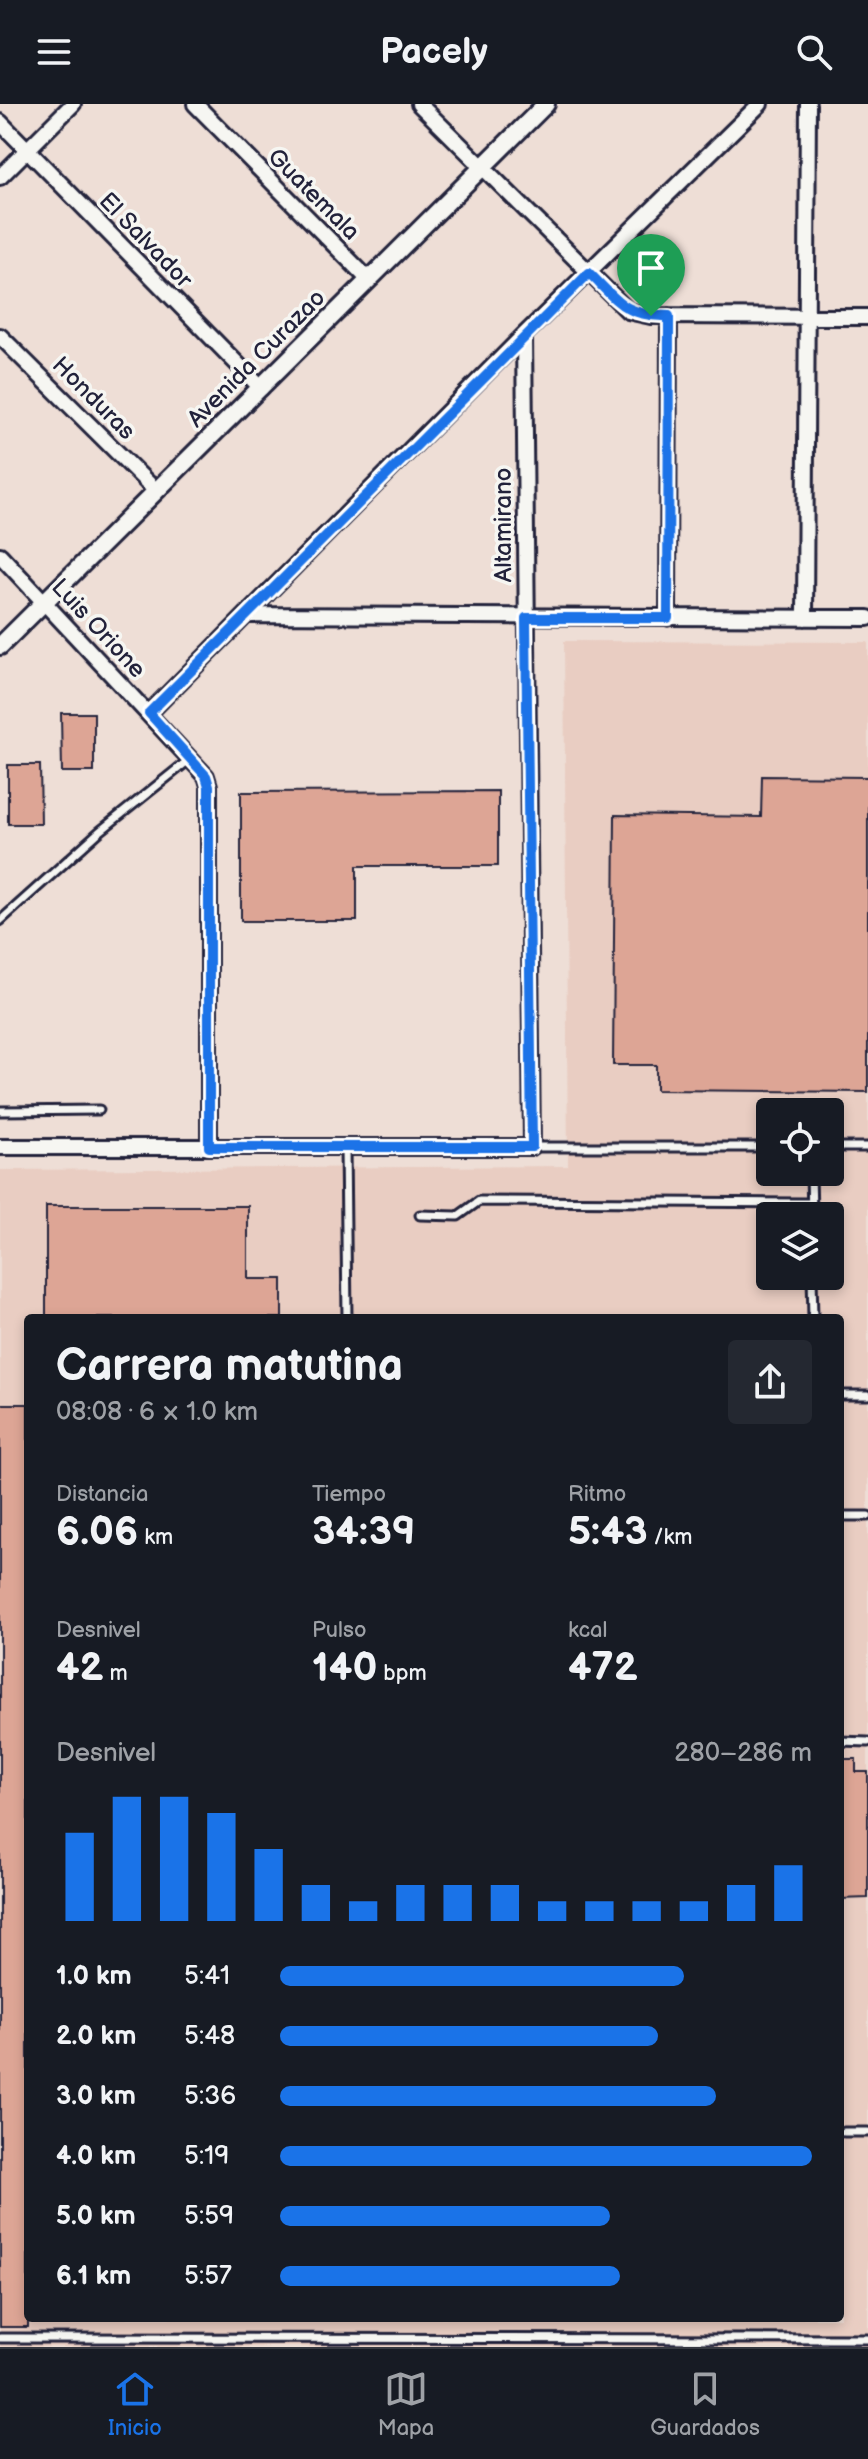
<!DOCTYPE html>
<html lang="es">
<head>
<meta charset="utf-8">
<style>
	body { margin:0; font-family:"Balsamiq Sans",sans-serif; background:#242831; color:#f1f3f6; height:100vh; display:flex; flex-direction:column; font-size:30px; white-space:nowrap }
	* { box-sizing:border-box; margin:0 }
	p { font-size:26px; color:#9ea1a6 }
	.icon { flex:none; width:44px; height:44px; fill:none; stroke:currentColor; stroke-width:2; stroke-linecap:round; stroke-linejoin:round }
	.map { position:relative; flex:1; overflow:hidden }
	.panel { position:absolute; left:24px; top:1210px; width:820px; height:1008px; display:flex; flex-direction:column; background:#171b24; border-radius:8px; box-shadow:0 4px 12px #0003 }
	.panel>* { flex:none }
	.controls { position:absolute; left:756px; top:994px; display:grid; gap:16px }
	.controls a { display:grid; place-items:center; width:88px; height:88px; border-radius:8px; background:#171b24; box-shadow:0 4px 12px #0003; font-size:40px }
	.pin { position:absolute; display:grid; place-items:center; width:68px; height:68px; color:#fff; margin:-82px -34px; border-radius:50% 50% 50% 0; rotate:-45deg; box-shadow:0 0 8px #0007 }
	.pin .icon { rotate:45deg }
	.round { display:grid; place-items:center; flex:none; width:84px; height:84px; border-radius:8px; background:#242831 }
	.overview { display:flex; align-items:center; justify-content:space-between; height:136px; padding:0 32px }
	h1 { font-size:44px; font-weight:700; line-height:60px }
	.figures { display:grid; grid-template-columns:repeat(3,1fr); gap:12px; height:136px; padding:8px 32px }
	.figures div { display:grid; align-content:center }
	.figures b { font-size:40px; font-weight:700 }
	.figures small { font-size:22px; font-weight:400 }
	.figures p { font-size:22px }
	.chart { height:224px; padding:16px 32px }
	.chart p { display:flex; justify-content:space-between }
	.chart svg { width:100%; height:144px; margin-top:8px; stroke:#1a73e8; stroke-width:6 }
	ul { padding:0 32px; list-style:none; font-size:26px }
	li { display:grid; grid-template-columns:128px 96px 1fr; align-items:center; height:60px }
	li i { height:20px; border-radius:10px; background:#1a73e8 }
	header { display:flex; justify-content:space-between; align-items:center; height:104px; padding:0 32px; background:#171b24; font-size:36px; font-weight:700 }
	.tabs { display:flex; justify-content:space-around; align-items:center; height:112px; border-top:2px solid #363941; background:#171b24; font-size:22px; color:#9ea1a6 }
	.tabs a { display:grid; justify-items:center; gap:4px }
	.tabs .current { color:#1a73e8 }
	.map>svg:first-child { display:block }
</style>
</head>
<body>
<header><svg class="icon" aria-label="menu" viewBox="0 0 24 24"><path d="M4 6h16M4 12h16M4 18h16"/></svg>Pacely<svg class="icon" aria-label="search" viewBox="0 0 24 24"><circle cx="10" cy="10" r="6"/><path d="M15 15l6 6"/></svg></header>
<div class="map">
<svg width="868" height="2243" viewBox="0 0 868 2243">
	<rect width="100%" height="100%" fill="#eeded6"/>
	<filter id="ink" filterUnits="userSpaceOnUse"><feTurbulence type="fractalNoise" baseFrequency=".0125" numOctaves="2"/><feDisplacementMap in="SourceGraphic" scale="16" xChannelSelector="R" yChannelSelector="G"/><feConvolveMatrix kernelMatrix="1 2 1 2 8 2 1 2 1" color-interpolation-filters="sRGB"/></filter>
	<g filter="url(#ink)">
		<!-- built -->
		<path fill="#e9cdc2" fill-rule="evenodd" d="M564 537 868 538V2243H0V1066L568 1062ZM770 1008H830V1068H770ZM770 1112H830V1172H770ZM28 1214H840V2214H28Z"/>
		<!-- building -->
		<path fill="#dda595" stroke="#22223b" stroke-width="2" d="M61 609H94V668H62Z
			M8 661H40L41 720H8Z
			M762 672 868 673V988L656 986V961H613L615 711 761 713Z
			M498 687V762H357V817H241V688Z
			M46 1102H248V1175H282V1214H46Z
			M0 1300H28V2223H0Z
			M840 1655H856V1668H868V1794L840 1795Z"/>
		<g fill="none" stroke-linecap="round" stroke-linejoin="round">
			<!-- service casing -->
			<g stroke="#22223b" stroke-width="13">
				<path id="service" d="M0 817 99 728 190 655
					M0 1007 99 1006
					M345 1043 347 1214
					M532 1043H770
					M830 1043H868
					M811 1068 812 1112
					M420 1111 458 1112 479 1097 812 1099
					M812 1172 813 1214
					M840 1291H868
					M840 1412H868
					M840 1637 868 1638
					M844 2028H868
					M0 2234 868 2235"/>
			</g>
			<!-- minor casing -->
			<g stroke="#22223b" stroke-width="20">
				<path id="minor" d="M195 0 369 176
					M419 0 628 207 651 212 868 213
					M0 18 261 284
					M0 73 73 0
					M0 232 156 387
					M0 451 206 672 209 682V1043
					M247 511 868 514
					M668 514 669 212
					M805 514 808 0
					M149 609 524 231 760 0
					M0 1043H532L524 231"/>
			</g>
			<!-- tertiary casing -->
			<g stroke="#22223b" stroke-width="22">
				<path id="tertiary" d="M0 542 546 0"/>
			</g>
			<!-- service -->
			<use href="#service" stroke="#f6f6f2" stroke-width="7"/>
			<!-- minor -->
			<use href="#minor" stroke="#f6f6f2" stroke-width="14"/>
			<!-- tertiary -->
			<use href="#tertiary" stroke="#f6f6f2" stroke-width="16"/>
		</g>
	</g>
	<g fill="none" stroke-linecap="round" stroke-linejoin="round" filter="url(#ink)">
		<!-- route casing -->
		<g stroke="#fff" stroke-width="16">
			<path id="route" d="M589 169C619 198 624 212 669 212L668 514H526L532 1043H209V682L206 672 149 609Z"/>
		</g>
		<!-- route -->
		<use href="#route" stroke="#1a73e8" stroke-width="10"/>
	</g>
	<g text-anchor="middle" stroke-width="7" stroke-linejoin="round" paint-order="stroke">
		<!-- street labels -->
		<g font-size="24" fill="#22223b" stroke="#f6f6f2">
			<text transform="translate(314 90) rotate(45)" y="8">Guatemala</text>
			<text transform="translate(146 136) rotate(46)" y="8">El Salvador</text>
			<text transform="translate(256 254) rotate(-45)" y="8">Avenida Curazao</text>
			<text transform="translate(94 294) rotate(45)" y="8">Honduras</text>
			<text transform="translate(503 421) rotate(-90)" y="8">Altamirano</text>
			<text transform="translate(99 524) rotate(47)" y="8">Luis Orione</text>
		</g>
	</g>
</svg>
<div class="controls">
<a><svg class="icon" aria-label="locate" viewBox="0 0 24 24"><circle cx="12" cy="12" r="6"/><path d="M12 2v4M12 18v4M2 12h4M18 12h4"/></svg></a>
<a><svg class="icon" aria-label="layers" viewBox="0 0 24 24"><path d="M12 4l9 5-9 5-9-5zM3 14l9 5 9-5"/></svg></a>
</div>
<div class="pin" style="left:651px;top:212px;background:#1e9e55"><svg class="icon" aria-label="arrive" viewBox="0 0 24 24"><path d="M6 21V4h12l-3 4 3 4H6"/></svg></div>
<section class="panel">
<div class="overview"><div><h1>Carrera matutina</h1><p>08:08 · 6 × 1.0 km</p></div><a class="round"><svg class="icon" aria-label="share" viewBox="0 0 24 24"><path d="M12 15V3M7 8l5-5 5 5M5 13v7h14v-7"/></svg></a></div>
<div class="figures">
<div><p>Distancia</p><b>6.06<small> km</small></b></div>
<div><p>Tiempo</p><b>34:39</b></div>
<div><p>Ritmo</p><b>5:43<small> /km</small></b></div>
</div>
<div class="figures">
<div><p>Desnivel</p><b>42<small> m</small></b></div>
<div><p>Pulso</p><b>140<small> bpm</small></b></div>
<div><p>kcal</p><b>472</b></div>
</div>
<div class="chart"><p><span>Desnivel</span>280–286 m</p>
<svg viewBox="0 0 160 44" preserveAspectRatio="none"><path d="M5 44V17M15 44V6M25 44V6M35 44V11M45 44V22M55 44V33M65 44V38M75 44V33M85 44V33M95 44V33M105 44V38M115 44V38M125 44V38M135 44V38M145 44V33M155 44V27"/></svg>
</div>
<ul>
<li><b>1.0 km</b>5:41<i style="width:76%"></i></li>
<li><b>2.0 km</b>5:48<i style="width:71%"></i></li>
<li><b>3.0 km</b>5:36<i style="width:82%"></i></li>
<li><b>4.0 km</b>5:19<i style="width:100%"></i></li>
<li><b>5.0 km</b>5:59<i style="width:62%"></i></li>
<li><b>6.1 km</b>5:57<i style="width:64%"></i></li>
</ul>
</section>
</div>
<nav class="tabs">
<a class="current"><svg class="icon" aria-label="home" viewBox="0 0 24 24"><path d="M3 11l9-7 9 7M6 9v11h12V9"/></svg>Inicio</a>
<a><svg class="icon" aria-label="map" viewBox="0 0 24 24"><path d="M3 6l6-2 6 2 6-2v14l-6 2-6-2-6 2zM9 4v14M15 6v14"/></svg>Mapa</a>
<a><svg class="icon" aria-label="saved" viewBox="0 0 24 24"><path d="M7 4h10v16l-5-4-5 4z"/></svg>Guardados</a>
</nav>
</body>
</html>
